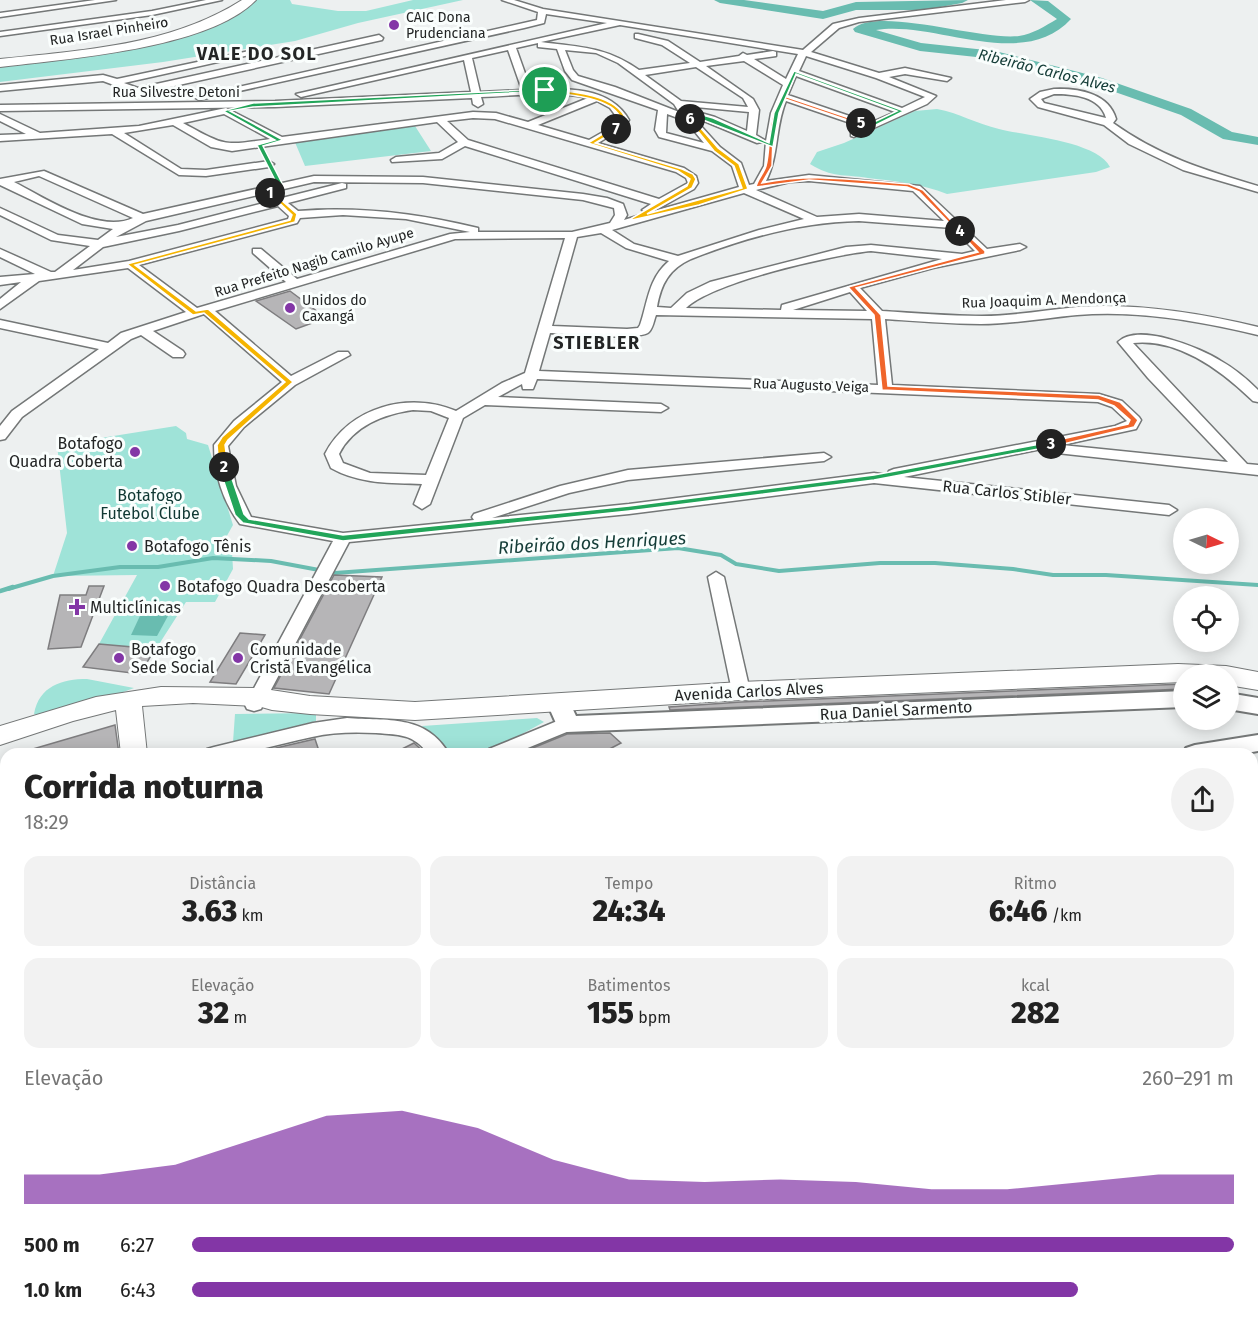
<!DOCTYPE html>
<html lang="pt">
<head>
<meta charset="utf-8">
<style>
	body { margin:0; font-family:"Fira Sans",sans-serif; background:#f2f2f2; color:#222; height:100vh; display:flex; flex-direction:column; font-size:22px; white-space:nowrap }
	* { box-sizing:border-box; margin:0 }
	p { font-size:20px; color:#767676 }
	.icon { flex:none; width:33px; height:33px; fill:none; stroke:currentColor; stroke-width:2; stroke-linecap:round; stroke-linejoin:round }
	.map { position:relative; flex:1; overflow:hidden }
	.drawer { position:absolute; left:0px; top:748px; width:1258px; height:578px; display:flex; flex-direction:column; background:#fff; border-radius:18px 18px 0 0; box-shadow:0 3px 15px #0003 }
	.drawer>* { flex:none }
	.needle { width:39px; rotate:95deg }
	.fabs { position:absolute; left:1173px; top:508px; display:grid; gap:12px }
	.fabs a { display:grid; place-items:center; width:66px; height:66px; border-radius:50%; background:#fff; box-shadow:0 3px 15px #0003; font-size:30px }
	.pin { position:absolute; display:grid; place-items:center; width:51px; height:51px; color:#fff; margin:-26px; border:3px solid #fff; border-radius:50%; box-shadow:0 2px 6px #0007 }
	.km { position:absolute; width:30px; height:30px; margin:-15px; border-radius:50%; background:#222; color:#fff; font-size:16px; line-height:30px; text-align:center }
	.round { display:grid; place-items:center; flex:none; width:63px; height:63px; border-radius:32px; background:#f2f2f2 }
	.headline { display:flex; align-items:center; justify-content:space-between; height:102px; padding:0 24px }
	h1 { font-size:33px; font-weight:800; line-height:45px }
	.figures { display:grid; grid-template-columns:repeat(3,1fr); gap:9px; height:102px; padding:6px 24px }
	.figures div { display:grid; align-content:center; border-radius:15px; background:#f2f2f2; text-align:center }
	.figures b { font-size:30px; font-weight:800 }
	.figures small { font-size:16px; font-weight:400 }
	.figures p { font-size:16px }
	.chart { height:168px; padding:12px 24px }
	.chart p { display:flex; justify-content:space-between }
	.chart svg { width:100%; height:108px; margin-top:6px; fill:#8336a6; opacity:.7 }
	ul { padding:0 24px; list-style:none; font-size:20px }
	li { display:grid; grid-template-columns:96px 72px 1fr; align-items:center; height:45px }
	li i { height:15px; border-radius:8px; background:#8336a6 }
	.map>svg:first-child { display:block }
</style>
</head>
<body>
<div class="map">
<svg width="1258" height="1325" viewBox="0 0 1258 1325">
	<rect width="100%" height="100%" fill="#edf0f0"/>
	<!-- green -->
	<path fill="#9fe3d8" d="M256 0H290L292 4 338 11H366L413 0H463L358 23 295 41 163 62 0 82V65L139 47 212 26Z
		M937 109C959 113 977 124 999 129 1026 136 1097 141 1110 167L1096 172 947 194C922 184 895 181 868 178 843 174 833 178 810 164L817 152 844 143 915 111Z
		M415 126 431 151 305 166 294 140Z
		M176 426 186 433 187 439 208 445 233 525 224 541 225 547 232 552 233 569 215 602H186L140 674 83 667 99 644 137 575 53 576 67 533 57 445Z
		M87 679 134 688 48 720 34 714C39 686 62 679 87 679Z
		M316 713V721L233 742 235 714Z
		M537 718 544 722 486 754H443L422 726Z"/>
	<!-- water -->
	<path fill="#69bcb0" d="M146 603 174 605 157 636 131 635Z"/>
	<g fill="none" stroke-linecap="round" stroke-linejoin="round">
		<!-- stream-far1 -->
		<path stroke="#69bcb0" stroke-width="4" d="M8 589 53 576 120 567H158L213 558 271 561 335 573 678 548 721 555 736 564 779 571 880 563H935L1013 569 1053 575H1106L1258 585"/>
		<!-- stream -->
		<path stroke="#69bcb0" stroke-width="4.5" d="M0 591 13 587"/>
		<!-- river -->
		<path fill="#69bcb0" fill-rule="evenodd" d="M714 0H744L823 11 856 2 968 0 962 3 924 10H856L823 19 720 3Z
			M1030 0 1048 1 1071 19C1023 72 934 20 876 30L921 43 995 51 1102 78 1191 109 1232 132 1258 137V145L1223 139 1181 115 1092 84 995 59 920 51 855 32 853 29C878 6 981 41 1019 36 1033 34 1045 26 1057 19Z"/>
	</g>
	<!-- building -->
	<path fill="#b6b5b7" stroke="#7e7d7f" stroke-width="1.5" d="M290 291 326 318 296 329 256 301Z
		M334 575 382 577 329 694 274 688Z
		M89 586H104L81 647 48 649 60 595H86Z
		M240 633 265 635 236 684 210 682Z
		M99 644 155 649 140 674 83 667Z
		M1184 684V689L670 710 669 707 741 702Z
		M115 725 119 754H27L26 751Z
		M610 733 621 743 600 754H518L567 734Z
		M315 739 320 754H264L263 751Z
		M414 743 426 754H392Z"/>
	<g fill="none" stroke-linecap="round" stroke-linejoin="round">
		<!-- minor casing -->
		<g stroke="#747777" stroke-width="3">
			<path id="minor" d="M95 0H116L0 17V13Z
				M206 0H222L152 15 0 36V32L152 11Z
				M502 0H514L543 9 803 50 833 24 859 18 1006 0H1029L1025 2 859 22 839 28 811 52 879 73 905 68 951 78 947 81 905 74 889 77 936 96 927 104 854 137 851 136V132L862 127 786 101C775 127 779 156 766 181L809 175 920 186 987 249 1020 244 1026 247 1020 250 933 268 860 288 882 311C915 313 949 316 982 316 1014 316 1045 310 1077 307 1138 303 1199 313 1258 327V335C1199 321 1138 310 1077 315 1045 318 1013 324 981 324 949 324 917 321 885 319L892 385 1099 394 1122 401 1139 417 1141 420 1136 429 1062 445 1228 462 1148 378 1118 342C1138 322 1201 348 1221 361 1235 369 1247 379 1258 390V402L1253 401C1222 371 1179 338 1133 343L1247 464 1258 465V475L1057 453 1052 452 1051 447 904 477 1169 505 1177 510 1169 515 874 483 629 514 349 542 263 705 261 709 254 711 247 709 245 705 333 541 240 524C223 502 214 473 214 445L234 421 282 382 204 314 153 331 183 351 185 354 183 357H173L141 335 131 339 22 417 5 439 0 440V426L12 411 99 349 0 328V320L108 343 121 333 186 312 128 268 39 281 0 309V299L21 282 0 285V277L35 274 0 257V249L51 272H55L90 246 51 240 0 215V208L58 235 98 240 113 229 82 224 0 185V179L44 171 143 214 314 176 423 177 583 194 607 198 623 204 627 215 624 220 647 213 642 210 651 204 465 146 442 159 392 162 391 160 396 157 439 153 458 142 437 122 232 151 211 147 173 125 124 133 181 169 206 170 269 161 274 164 269 167 206 176 179 175 112 134 0 141V135L26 134 0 121V114L40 133 139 126 226 108 282 137 473 112 496 113 528 122 588 98C553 90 516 96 481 97L483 104 478 107 473 104 472 98 275 107 0 111V105L275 101 471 92 464 60 301 97 296 94 607 23 546 14 544 23 524 28 199 100 194 97 537 20 538 12ZM620 25 798 54 786 79 754 59 776 56V52L773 51 747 55 743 53 739 56 700 62 668 41 638 34H635V38L662 45 690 63 639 70C607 47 580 47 541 42ZM538 43V47L557 49 565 71 572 80 658 110 655 130 659 137 712 151 732 166 739 187 654 211 694 189 698 183 696 176 684 168 598 143 623 128 629 120C610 86 565 88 531 90L516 48ZM508 50 522 90 480 92 472 58ZM565 50 596 53 618 63 674 104 679 112 615 87 578 76 573 70ZM806 56 876 78 925 97 902 108 799 71ZM744 61 783 85 771 113 766 141 756 135 759 110 753 99 706 66ZM696 67 743 98 748 107 681 101 645 75ZM796 76 895 112 870 123 788 95ZM597 101 610 108 619 120 617 124 589 140 538 125ZM685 106 749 112 747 131 715 117 687 109ZM224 114 270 139C223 146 225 146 183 123ZM667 114 686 121 704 143 666 133ZM692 116 757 143 766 141 764 166 754 184 749 185 741 163 720 147ZM473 118 495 119 676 172 686 178 688 183 659 199 468 140 447 121ZM39 176 133 218C99 234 45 198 14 182ZM809 181 913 191 944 221 859 214 817 217 756 190 790 182ZM314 182 423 183 583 200 614 208 615 215 610 223 572 232H478V228C417 213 360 206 298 211L288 203 346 188V184L342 183 282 198 274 194 269 197 272 201 178 225 116 237 146 221ZM744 193 804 219 759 230 678 256 634 244 612 230ZM278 206 289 216 288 219 129 261 73 270 103 247 179 231ZM343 215 406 219 470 232 450 234 297 279 261 249H253V253L286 282 197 308 139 265 297 223 300 218ZM859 221 952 228 975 251 962 254 871 245 846 247 710 282 687 293 671 308 657 307C661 284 669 269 691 259 744 238 802 222 859 221ZM601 233 626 248 669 261C648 279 648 302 640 325L638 328 627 329 552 326 577 237ZM565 238 525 373 502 383 456 411C409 391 349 407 325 454L331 468C359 484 390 483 422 484L414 504 422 509 430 504 463 418 485 405 661 412 668 408 661 404 498 397 522 384 523 389H533L537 379 1098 402 1112 407 1127 421 1115 426 894 469 889 471 887 475 874 473 629 504 492 518 569 493 628 480 824 461 831 457 824 453 628 470 560 486 474 514 472 517 474 520 343 533 251 517 236 486 228 446 244 427 295 385 350 355 348 352H338L291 376 215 311 455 239ZM871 251 942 259 782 305 781 310 686 308C713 282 831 255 871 251ZM850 292 867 311 793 310ZM656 315 872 319 878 385 539 371 550 333C566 334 640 341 649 332 653 328 654 320 656 315ZM413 410 431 411 449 418 426 475 370 473 343 463 339 454C353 426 384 414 413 410Z
				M379 35 383 38 382 40 138 94 103 81 0 91V85L103 75 117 79 254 50 258 53 124 83 138 88Z
				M1054 89C1078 88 1109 93 1116 119L1113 123C1159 156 1204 170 1258 186V192L1183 170 1129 144 1104 125 1038 107 1030 99 1040 92ZM1054 94C1073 94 1100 96 1106 118L1044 103 1041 99Z
				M716 572 724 577 750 691 748 695 741 697 734 695 732 691 708 577Z
				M567 717 574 719 576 724 574 729 513 754H486L489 749Z
				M347 718C387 721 426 714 449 754H429C412 734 402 735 376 733 354 732 334 732 312 737 276 744 241 758 204 754L207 749 214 747 313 723Z
				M1252 794 1258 795V809L1252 808Z
				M1252 904H1258V922H1252Z
				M0 958H6V976H0Z
				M6 1089V1111L0 1113V1091Z
				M1252 1284 1258 1287V1315L1252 1313Z
				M91 1320H119L121 1325H93Z
				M347 1320H381L383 1325H349Z"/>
		</g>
		<!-- tertiary casing -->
		<g stroke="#747777" stroke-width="4">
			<path id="tertiary" d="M1184 691V707L567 732 559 730 547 703 551 697 559 695 567 697 576 716Z
				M1228 693 1258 698V714L1228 709Z
				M1258 735V751L1241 754H1183L1186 748 1195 745Z
				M6 1230V1265L0 1268V1233Z"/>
		</g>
		<!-- secondary casing -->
		<g stroke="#747777" stroke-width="2">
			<path id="secondary" d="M242 0H256C209 49 66 59 0 67V59C83 50 170 46 242 0Z
				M1178 664 1226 666 1258 672V690L1228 685V675H1184V682L741 700 415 720 310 714 272 710 258 706 193 703 142 706 147 754H121L116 710 73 721 0 745V726L96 697 161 687 258 688 310 696 415 702 741 682Z"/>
		</g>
		<!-- primary casing -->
		<g stroke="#40958a" stroke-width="4">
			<path id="primary" d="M6 797V821L0 823V799Z
				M59 1320H103V1325H59Z"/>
		</g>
		<!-- minor -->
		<use href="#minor" fill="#fff" fill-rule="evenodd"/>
		<!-- tertiary -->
		<use href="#tertiary" fill="#fff" fill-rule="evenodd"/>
		<!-- secondary -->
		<use href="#secondary" fill="#fff" fill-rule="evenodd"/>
		<!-- primary -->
		<use href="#primary" fill="#95e4da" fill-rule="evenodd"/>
	</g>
	<!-- split-1 -->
	<path fill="#22a559" stroke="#fff" stroke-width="1.5" d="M545 89 547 91 253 107 230 111 283 140 263 146 283 185 270 190 273 193 270 195 264 189 277 184 257 145 275 140 223 111 253 103Z"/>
	<!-- split-2 -->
	<path fill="#f5b400" stroke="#fff" stroke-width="1.5" d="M268 192H272L297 214 295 222 135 265 196 311 208 309 293 382 228 440 225 445 228 467 224 469 219 467 217 445 222 437 285 382 204 313 193 315 127 264 290 220 292 215Z"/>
	<!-- split-3 -->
	<path fill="#22a559" stroke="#fff" stroke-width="1.5" d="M1051 442H1054V446L874 480 629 511 343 541 243 523 235 515 219 467 224 464 228 467 244 514 249 519 343 535 629 506 874 475Z"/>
	<!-- split-4 -->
	<path fill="#f0652b" stroke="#fff" stroke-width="1.5" d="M958 230H962L985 251V254L856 288 881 315 888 386 1099 395 1120 402 1138 420 1134 427 1051 447 1049 446V442L1128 424 1130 420 1114 406 1098 400 882 390 874 315 848 287 978 252Z"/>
	<!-- split-5 -->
	<path fill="#f0652b" stroke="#fff" stroke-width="1.5" d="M784 96 864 123 859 124 785 99 779 113 773 137 772 166 762 183C811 173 859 180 909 184L923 190 962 232H958L919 192 907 187 809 180 756 187C757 180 764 173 766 166 772 144 765 114 784 96Z"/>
	<!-- split-6 -->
	<path fill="#22a559" stroke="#fff" stroke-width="1.5" d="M794 71 904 111 872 127 859 124 861 121 870 124 897 111 796 74 779 113 773 147 690 115 693 119 688 120 682 111 685 110 713 118 769 143 774 113Z"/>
	<!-- split-7 -->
	<path fill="#f5b400" stroke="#fff" stroke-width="1.5" d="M692 118 718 148 739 164 748 189 699 205 632 220V218L687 186 690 179 678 171 588 143 614 127 619 129 595 143 682 169 693 174 696 179 692 188 647 214 742 188 734 166 714 151 688 119Z"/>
	<!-- split-8 -->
	<path fill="#f5b400" stroke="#fff" stroke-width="1.5" d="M545 89C568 91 618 94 626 120L618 130H614L621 119C613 96 564 95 544 91Z"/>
	<!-- markers -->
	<g fill="#8336a6" stroke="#fafefd" stroke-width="2">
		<circle cx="394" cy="25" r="6"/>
		<circle cx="290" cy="308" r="6"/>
		<circle cx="135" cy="452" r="6"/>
		<circle cx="132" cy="546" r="6"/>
		<circle cx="165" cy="586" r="6"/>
		<path d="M74 598h6v6h6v6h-6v6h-6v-6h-6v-6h6z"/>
		<circle cx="119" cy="658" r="6"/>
		<circle cx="238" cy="658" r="6"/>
	</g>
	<g text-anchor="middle" stroke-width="6" stroke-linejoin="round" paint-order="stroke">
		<!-- far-poi labels -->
		<g font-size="14" fill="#232525" stroke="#fafefd" text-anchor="start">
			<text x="406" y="22">CAIC Dona<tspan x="406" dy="16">Prudenciana</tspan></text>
			<text x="302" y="305">Unidos do<tspan x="302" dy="16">Caxangá</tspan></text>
		</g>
		<!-- far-street labels -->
		<g font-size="14" fill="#232525" stroke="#fafefd">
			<text transform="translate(109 31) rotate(-9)" y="5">Rua Israel Pinheiro</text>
			<text x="176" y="97">Rua Silvestre Detoni</text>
			<text transform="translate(314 262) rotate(-17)" y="5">Rua Prefeito Nagib Camilo Ayupe</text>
			<text transform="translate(1044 300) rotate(-2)" y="5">Rua Joaquim A. Mendonça</text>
			<text transform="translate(811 385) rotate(2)" y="5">Rua Augusto Veiga</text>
		</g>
		<!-- far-water labels -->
		<g font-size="15" font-style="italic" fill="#153d38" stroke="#fafefd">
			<text transform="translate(1047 71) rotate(14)" y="5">Ribeirão Carlos Alves</text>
		</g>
		<!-- poi labels -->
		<g font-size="16" fill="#232525" stroke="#fafefd" text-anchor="start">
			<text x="123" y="449" text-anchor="end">Botafogo<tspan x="123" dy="18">Quadra Coberta</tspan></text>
			<text x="144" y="552">Botafogo Tênis</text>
			<text x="177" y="592">Botafogo Quadra Descoberta</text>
			<text x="90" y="613">Multiclínicas</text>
			<text x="131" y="655">Botafogo<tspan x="131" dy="18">Sede Social</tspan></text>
			<text x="250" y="655">Comunidade<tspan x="250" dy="18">Cristã Evangélica</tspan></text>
		</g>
		<!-- street labels -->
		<g font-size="16" fill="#232525" stroke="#fafefd">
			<text transform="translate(1007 492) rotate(6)" y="6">Rua Carlos Stibler</text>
			<text transform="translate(749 691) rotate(-3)" y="6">Avenida Carlos Alves</text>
			<text transform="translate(896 710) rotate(-3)" y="6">Rua Daniel Sarmento</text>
		</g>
		<!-- park labels -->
		<g font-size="16" fill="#103833" stroke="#fafefd">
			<text x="150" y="501">Botafogo<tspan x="150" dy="18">Futebol Clube</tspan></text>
		</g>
		<!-- far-district labels -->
		<g font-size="18" font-weight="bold" letter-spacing="1.5" fill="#232525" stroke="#fafefd">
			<text x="257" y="60">VALE DO SOL</text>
			<text x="597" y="349">STIEBLER</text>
		</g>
		<!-- water labels -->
		<g font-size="18" font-style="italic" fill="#153d38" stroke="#fafefd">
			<text transform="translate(592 543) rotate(-3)" y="6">Ribeirão dos Henriques</text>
		</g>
	</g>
</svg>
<div class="fabs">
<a><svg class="needle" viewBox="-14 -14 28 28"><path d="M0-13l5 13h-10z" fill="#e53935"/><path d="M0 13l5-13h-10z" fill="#767676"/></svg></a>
<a><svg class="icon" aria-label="locate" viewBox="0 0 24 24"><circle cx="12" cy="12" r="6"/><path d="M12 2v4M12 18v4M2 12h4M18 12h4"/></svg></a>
<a><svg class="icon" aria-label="layers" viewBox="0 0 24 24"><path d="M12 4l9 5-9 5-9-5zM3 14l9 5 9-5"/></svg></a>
</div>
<div class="pin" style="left:545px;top:90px;background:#1e9e55"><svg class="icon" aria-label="arrive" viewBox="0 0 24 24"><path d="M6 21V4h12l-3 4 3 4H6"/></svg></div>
<b class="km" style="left:270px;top:193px">1</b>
<b class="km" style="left:224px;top:467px">2</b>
<b class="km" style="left:1051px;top:444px">3</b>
<b class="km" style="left:960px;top:231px">4</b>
<b class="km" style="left:861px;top:123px">5</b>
<b class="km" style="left:690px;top:119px">6</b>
<b class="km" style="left:616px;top:129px">7</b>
<section class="drawer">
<div class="headline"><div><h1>Corrida noturna</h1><p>18:29</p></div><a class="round"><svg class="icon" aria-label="share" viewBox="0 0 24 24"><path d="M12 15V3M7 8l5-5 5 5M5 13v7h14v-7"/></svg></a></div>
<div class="figures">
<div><p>Distância</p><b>3.63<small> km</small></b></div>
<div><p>Tempo</p><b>24:34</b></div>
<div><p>Ritmo</p><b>6:46<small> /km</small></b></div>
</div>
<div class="figures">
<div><p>Elevação</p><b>32<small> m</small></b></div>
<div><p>Batimentos</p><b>155<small> bpm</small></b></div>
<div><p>kcal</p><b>282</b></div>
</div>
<div class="chart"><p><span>Elevação</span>260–291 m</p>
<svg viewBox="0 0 160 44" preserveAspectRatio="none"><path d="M0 44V32L10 32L20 28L30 18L40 8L50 6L60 13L70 26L80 34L90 35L100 34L110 35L120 38L130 38L140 35L150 32L160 32V44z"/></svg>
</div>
<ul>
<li><b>500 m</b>6:27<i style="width:100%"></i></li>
<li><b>1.0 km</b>6:43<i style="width:85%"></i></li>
</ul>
</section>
</div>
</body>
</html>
